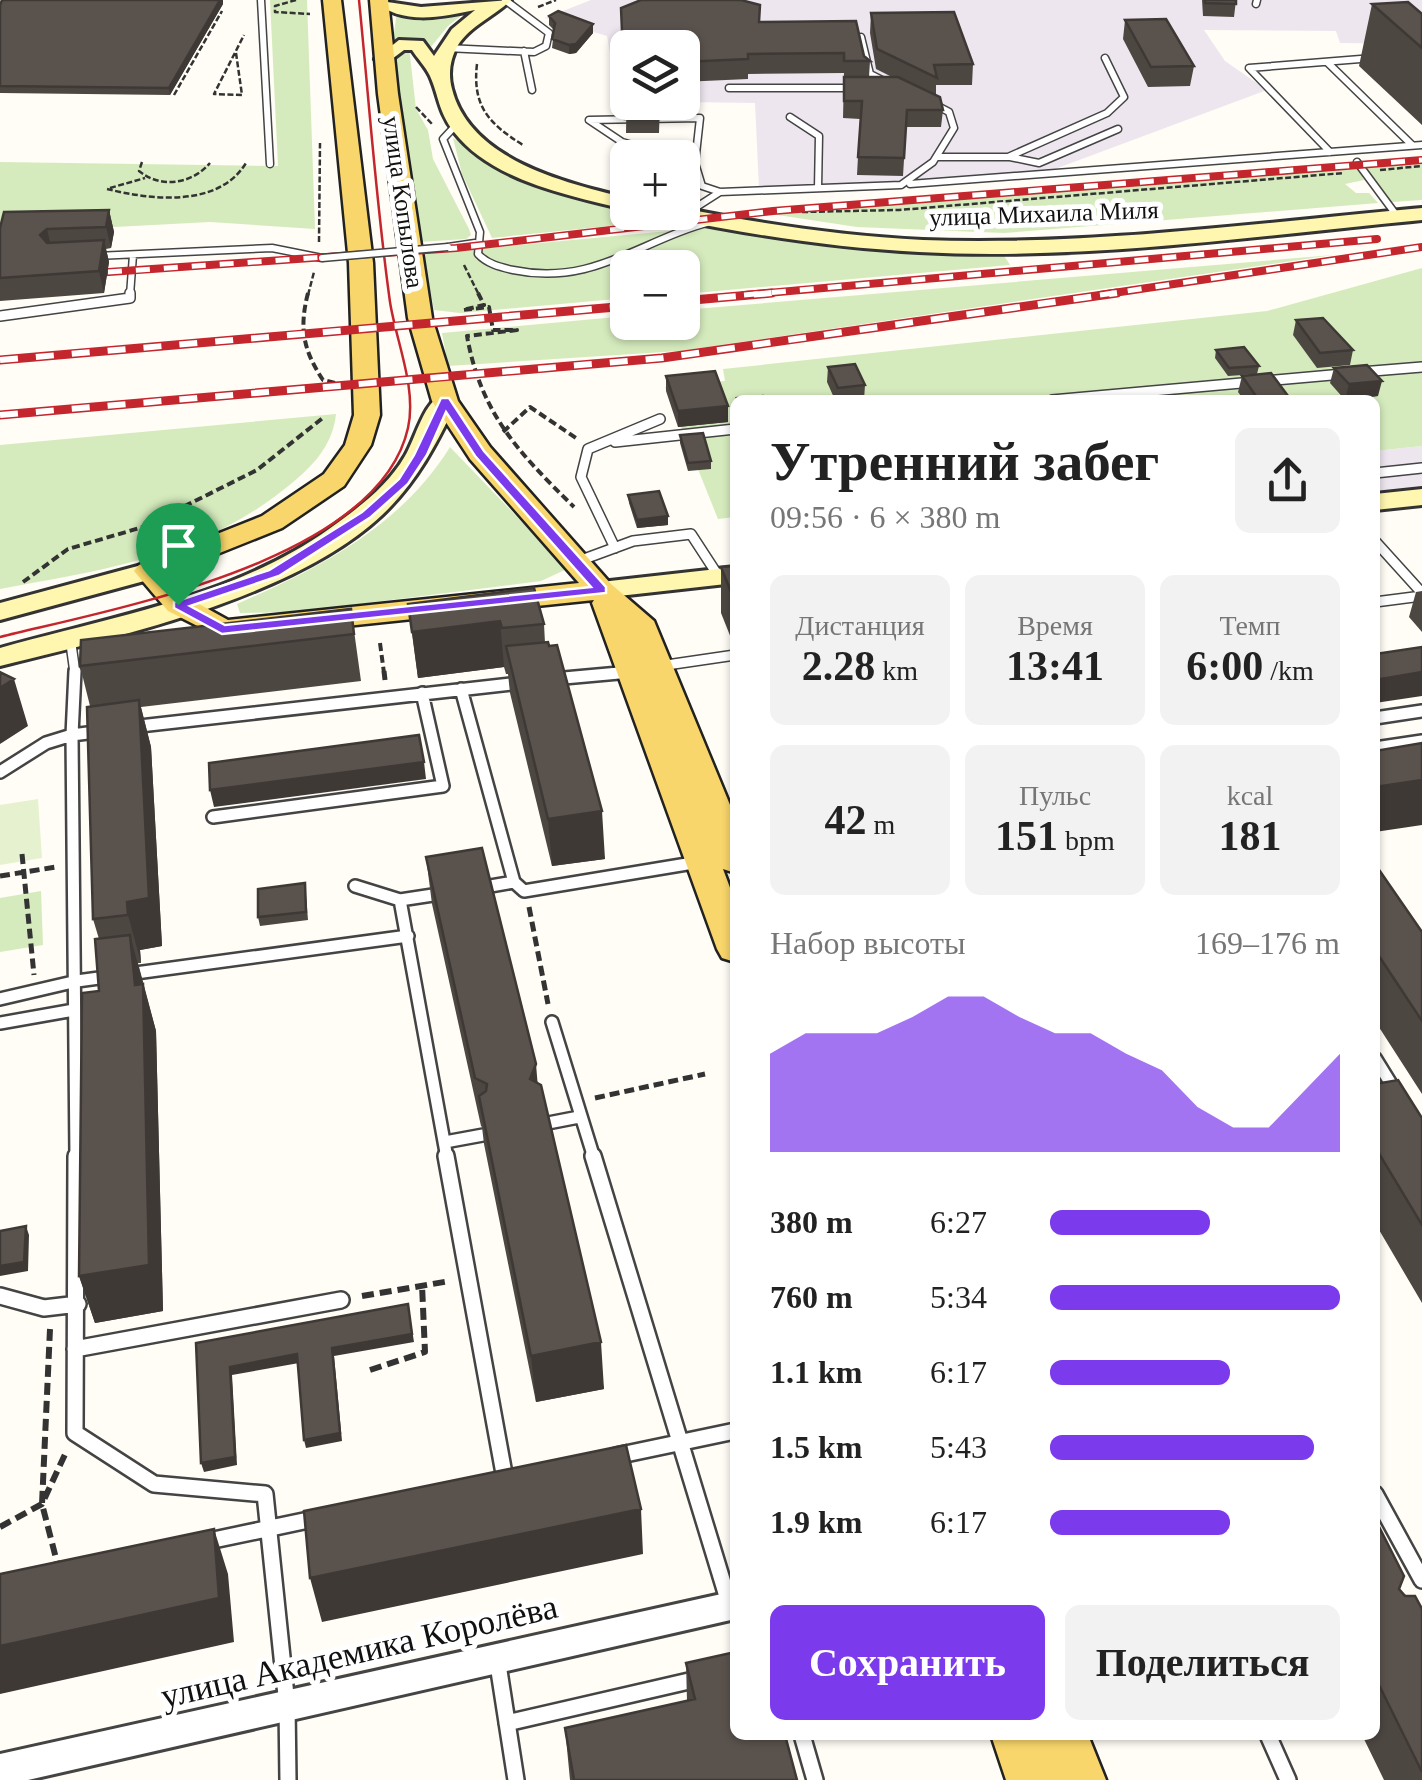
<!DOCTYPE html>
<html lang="ru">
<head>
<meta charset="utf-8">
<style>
	body { margin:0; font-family:"Times New Roman",serif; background:#f2f2f2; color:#222; height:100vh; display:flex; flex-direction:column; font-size:38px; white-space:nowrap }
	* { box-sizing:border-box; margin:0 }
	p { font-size:32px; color:#767676 }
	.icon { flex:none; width:55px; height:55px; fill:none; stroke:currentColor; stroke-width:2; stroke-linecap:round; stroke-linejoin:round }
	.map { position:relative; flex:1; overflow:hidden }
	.drawer { position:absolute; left:730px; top:395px; width:650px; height:1345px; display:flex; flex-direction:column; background:#fff; border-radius:15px; box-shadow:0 2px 8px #0004 }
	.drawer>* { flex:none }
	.controls { position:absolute; left:610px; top:30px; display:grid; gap:20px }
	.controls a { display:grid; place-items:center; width:90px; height:90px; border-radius:15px; background:#fff; box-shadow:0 2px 8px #0004; font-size:50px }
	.pin { position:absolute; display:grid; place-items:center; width:85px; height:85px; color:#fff; margin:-102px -42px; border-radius:50% 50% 50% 0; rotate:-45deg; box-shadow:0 0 10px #0007 }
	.pin .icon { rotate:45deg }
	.round { display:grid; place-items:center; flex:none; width:105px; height:105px; border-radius:15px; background:#f2f2f2 }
	.overview { display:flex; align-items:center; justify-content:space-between; height:170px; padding:0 40px }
	h1 { font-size:55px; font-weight:700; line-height:75px }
	.figures { display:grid; grid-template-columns:repeat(3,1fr); gap:15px; height:170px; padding:10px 40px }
	.figures div { display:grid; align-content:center; border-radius:15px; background:#f2f2f2; text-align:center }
	.figures b { font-size:42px; font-weight:700 }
	.figures small { font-size:28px; font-weight:400 }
	.figures p { font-size:28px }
	.chart { height:280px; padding:20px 40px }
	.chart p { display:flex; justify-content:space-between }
	.chart svg { width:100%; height:180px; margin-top:10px; fill:#7c3aed; opacity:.7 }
	.cta { display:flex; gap:20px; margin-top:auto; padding:20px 40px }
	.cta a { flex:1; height:115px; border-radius:15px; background:#7c3aed; color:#fff; font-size:40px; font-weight:700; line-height:115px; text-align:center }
	.cta a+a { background:#f2f2f2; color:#222 }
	ul { padding:0 40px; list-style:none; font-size:32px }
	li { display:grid; grid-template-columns:160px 120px 1fr; align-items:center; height:75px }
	li i { height:25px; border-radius:12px; background:#7c3aed }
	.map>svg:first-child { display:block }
</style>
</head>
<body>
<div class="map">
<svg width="1422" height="1780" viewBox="0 0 1422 1780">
	<rect width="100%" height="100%" fill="#fffdf5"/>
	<!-- industrial -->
	<path fill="#eee6ef" d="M591 0H1422V44L1340 43 1336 31 1204 30 1225 61 1267 90 1047 172 759 189 755 103 683 102 682 48H628L627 101H619L607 36 545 18Z
		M1422 446V489L1375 494V451Z"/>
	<!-- green -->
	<path fill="#d5ebbd" d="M270 0H307L315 229 210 222 0 233V162L278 166Z
		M472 7 448 26 426 53 422 43 393 41 397 11Z
		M409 47 416 109 428 130 433 159 469 229 471 235 466 239 419 242 402 105 392 60 394 52Z
		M453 138C524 184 599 206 679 219L492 238 462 174Z
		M1422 164V200L1392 202 1379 191 1366 167Z
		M1358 168 1364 180 1345 184 1356 193H1369L1378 203 1004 233 857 227 771 214Z
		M712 227 859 248 1003 254 1010 265 683 294 682 268H628L627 298 460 313 434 310 423 254Z
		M1333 255 680 351 448 366 442 333 627 316 628 322H682L683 310Z
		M1422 268V446L1375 451V400H735V517L718 519 665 387 725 381 723 369 1267 311Z
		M336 414C333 444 314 465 292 483 205 556 108 569 0 589V445Z
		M450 447 567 569 541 581 295 612 240 613 237 604C320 568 401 526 450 447Z
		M41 891 43 945 0 952V898Z"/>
	<!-- pitch -->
	<path fill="#e6f2cf" d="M38 799 42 858 0 865V805Z"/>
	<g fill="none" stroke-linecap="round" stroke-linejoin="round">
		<!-- lane-far3 casing -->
		<g stroke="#444" stroke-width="9">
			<path id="lane-far3" d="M261 0 270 164
				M1256 4 1257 0
				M861 37 870 74 890 84
				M446 48 534 52 546 46 549 33 505 0
				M524 51 532 90
				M1327 62 1412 145
				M729 88H855
				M790 117 819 136 818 188
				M457 124 443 139 480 232 478 254C487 264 500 267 513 270 594 287 641 239 714 221
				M1330 152 1249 68 1373 58
				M939 157H1008L1107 113 1124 97 1105 58
				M1010 157 1039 163 1118 129
				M676 158 622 142 589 120 700 118 695 163 702 186 720 192 901 185 933 162 954 128 949 112 930 102
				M1357 162 1397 216
				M910 184 1422 145
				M684 215 720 192
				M448 247 475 243
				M96 256 272 248 322 258
				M130 295 133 255"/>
		</g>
		<!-- lane-far2 casing -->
		<g stroke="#444" stroke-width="12">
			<path id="lane-far2" d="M0 316 130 298V293
				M1361 372 1422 367
				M1052 400 1343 374
				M615 442 735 429
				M1375 473 1422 468
				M1375 541 1422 593
				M615 548 581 477 588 449 660 419
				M576 562 633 541 691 534 719 577
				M1375 602 1422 596
				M70 637 75 673
				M660 666 735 655
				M616 673 630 672"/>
		</g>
		<!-- lane-far1 casing -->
		<g stroke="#444" stroke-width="16">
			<path id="lane-far1" d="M553 679 630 672
				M461 689 514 882 524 891 699 862
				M1375 718 1422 711
				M131 727 520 683
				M1375 748 1422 741
				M0 772 46 743 72 735 75 671
				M213 817 443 786 422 693
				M355 886 400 900 446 893
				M479 888 514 882
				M400 900 447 1158
				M0 999 77 981 408 936
				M552 1022 594 1158
				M0 1023 74 1010
				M1375 1058 1396 1092
				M543 1124 579 1117
				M445 1142 483 1135
				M76 1158 72 735 103 731"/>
		</g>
		<!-- lane casing -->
		<g stroke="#444" stroke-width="20">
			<path id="lane" d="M76 1156 75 1433 154 1484 265 1494 287 1705 288 1780
				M446 1156 505 1479
				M593 1156 730 1606
				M0 1296 44 1308 78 1304
				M75 1349 341 1300
				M616 1456 735 1431
				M1375 1494 1422 1580
				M204 1542 318 1518
				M497 1658 516 1780
				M507 1723 702 1678
				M802 1735 815 1780
				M1268 1735 1288 1780"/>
		</g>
		<!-- street casing -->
		<g stroke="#444" stroke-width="6">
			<path id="street" d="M735 1591V1619L28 1780H0V1754Z"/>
		</g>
		<!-- secondary casing -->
		<g stroke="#333" stroke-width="6">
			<path id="secondary" d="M374 0 421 7 511 0C495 16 471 25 458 45 450 59 448 74 452 89 470 160 565 183 628 198V210C570 196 492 181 454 132 438 111 439 96 430 76 426 67 417 58 412 50H404L384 65 375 59 399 40 423 41 434 56 452 29 475 10C442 17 400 26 374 0Z
				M682 208C762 224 842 236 923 240 1089 246 1257 223 1422 208V220C1255 236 1086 261 919 252 835 248 752 235 669 218L659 212H682Z
				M445 394 457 401C437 443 417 482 382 515 294 598 116 637 0 666V648C110 617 234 597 329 529 357 509 388 486 405 456 416 438 424 399 445 394Z
				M1422 489V505L1375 510V494Z
				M149 563 163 571 159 577 0 620V603Z
				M735 567V583L601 598 587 590 601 582Z"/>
		</g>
		<!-- primary casing -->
		<g stroke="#222" stroke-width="5">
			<path id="primary" d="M323 0H341L373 263 380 415 371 445 344 486 282 528 167 574 190 599 228 620 579 583 470 459 432 401 408 318 378 94 370 0H388L398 94 432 318 458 401 490 447 611 584 654 621 735 817V873L723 869 735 901V962L722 958 717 949 592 603 594 600 223 639 168 611 134 571 139 565 262 516 324 474 345 445 354 415 349 263Z
				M991 1735H1088L1106 1780H1006Z"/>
		</g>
		<!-- path-far3 -->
		<path stroke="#333" stroke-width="2.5" stroke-dasharray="6 2.5" stroke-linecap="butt" d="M296 0 275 6V12L310 14
			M538 7 556 0
			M236 53 242 95 214 94 244 35
			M477 64C472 106 489 124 523 145
			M174 95 222 11
			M416 107 432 124
			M142 162 139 171C161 189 192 184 210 163
			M1380 170 1422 166
			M110 188 145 178
			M107 189C152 200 218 208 246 163
			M802 212 899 210 1344 173
			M319 242 320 143
			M464 265 479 295
			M308 295 314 272"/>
		<!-- path-far2 -->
		<path stroke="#333" stroke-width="4" stroke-dasharray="8 4" stroke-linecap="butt" d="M308 293C299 328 303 350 323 380L340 384
			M478 293 484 305 463 310 489 307 493 330H517L467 336C481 414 519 453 574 507
			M503 432 530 407 576 438
			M23 582 68 549 143 527 257 470 324 417
			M380 643 384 673"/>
		<!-- path-far1 -->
		<path stroke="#333" stroke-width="5" stroke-dasharray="10 5" stroke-linecap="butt" d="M384 671 385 680
			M22 854 34 975
			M0 876 56 867
			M529 907 548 1004
			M595 1098 705 1074"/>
		<!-- path -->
		<path stroke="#333" stroke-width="6" stroke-dasharray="12 6" stroke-linecap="butt" d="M362 1296 450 1281
			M50 1329 42 1504 58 1566
			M370 1370 425 1352 422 1285
			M0 1527 42 1504 67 1450"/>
		<!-- lane-far3 -->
		<use href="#lane-far3" stroke="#fff" stroke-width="6"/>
		<!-- lane-far2 -->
		<use href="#lane-far2" stroke="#fff" stroke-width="9"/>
		<!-- lane-far1 -->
		<use href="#lane-far1" stroke="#fff" stroke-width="11"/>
		<!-- lane -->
		<use href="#lane" stroke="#fff" stroke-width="15"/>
		<!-- street -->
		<use href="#street" fill="#fff" fill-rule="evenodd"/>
		<!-- secondary -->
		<use href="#secondary" fill="#fff6b0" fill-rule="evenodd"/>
		<!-- primary -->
		<use href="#primary" fill="#f9d66b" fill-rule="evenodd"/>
		<!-- tram -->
		<path stroke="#c4262e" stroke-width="2.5" d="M0 637C112 609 378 562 408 428 417 388 396 341 390 302 376 202 369 100 359 0"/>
		<!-- rail-far1 casing -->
		<g stroke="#c4262e" stroke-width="8">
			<path id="rail-far1" d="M80 274 456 248 773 211 1422 160
				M744 295 1377 239
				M1100 295 1422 247"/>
		</g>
		<!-- rail casing -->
		<g stroke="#c4262e" stroke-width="9">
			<path id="rail" d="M682 301 772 293
				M0 360 628 306
				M0 415 662 358 1117 293"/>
		</g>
		<!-- rail-far1 -->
		<use href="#rail-far1" stroke="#fff" stroke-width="5" stroke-dasharray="14" stroke-linecap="butt"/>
		<!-- rail -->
		<use href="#rail" stroke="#fff" stroke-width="6" stroke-dasharray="18" stroke-linecap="butt"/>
		<!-- lane-bridge casing -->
		<g stroke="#444" stroke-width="9" stroke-linecap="butt">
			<path id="lane-bridge" d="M322 258 448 247"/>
		</g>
		<!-- lane-bridge -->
		<use href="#lane-bridge" stroke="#fff" stroke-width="6"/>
	</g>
	<!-- wall -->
	<path fill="#4d4742" d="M1202 0H1236L1234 17 1203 16Z
		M223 4 170 95 0 93V5Z
		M1372 4 1422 14V125L1359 66Z
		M621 8 760 22 864 56 870 61 869 77H892L876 69 870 33 871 13 973 64 972 85H936V95L943 110 941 127H906L903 176 857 175 860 119 843 118 844 73 748 74V79L682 82V48H628V102H660L659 133H626L627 75 624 74Z
		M549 16 593 33 576 53 569 54 552 48 554 30 549 25Z
		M1125 20 1194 66 1190 86 1148 87 1123 39Z
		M109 210 114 232 111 248 106 249 109 262 104 293 0 301V228Z
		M1296 320 1353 350 1350 365 1317 368 1293 335Z
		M1216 350 1259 366 1257 374 1228 376 1215 358Z
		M828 367 865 385 864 400H835L827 382Z
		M1334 368 1378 396 1345 400 1330 383Z
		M666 376 728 422 678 427 666 391Z
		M1242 376 1288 396 1287 400H1244L1238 392Z
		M680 435 711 461V469L688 471 680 443Z
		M628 495 668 516V525L637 528 629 503Z
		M735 566V648L721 613V567Z
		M1422 591V632L1409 617 1416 592Z
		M408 604 544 624 545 643 605 859 552 866 510 693 508 674H506L504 667 418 678Z
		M351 609 361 681 141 707 151 747 162 946 140 950 141 963H138L156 1031 163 1311 95 1323 79 1276 99 991V939L93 919 90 706 80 666Z
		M426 857 538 1083 604 1389 536 1402 484 1144 482 1127 481 1126 432 904Z
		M1375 864 1422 932V1094L1375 1021Z
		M305 883 308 920 260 926 258 917Z
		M1375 1084 1422 1118V1303L1375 1223Z
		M1375 1519 1399 1589 1422 1609V1780H1384L1362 1735H1375Z
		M686 1663 797 1780H570L565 1728 687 1701Z"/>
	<!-- shaded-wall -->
	<path fill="#3f3936" d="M220 0H223V4L170 95 169 88Z
		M593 24V33L576 53 569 54V45Z
		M109 210 114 232 111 248 106 227Z
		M47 229 52 251 40 235Z
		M104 240 109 262 104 293 99 271Z
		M1382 381 1378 396 1345 400 1349 384Z
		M728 406V422L678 427V411Z
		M668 516V525L637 528V520Z
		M500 621 504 667 418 678 412 632Z
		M1422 672V696L1375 703V680Z
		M14 679 28 726 0 744V688Z
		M139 700 151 747 162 946 140 950 141 963 128 915 127 902Z
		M424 762 426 779 214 807 210 790Z
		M1422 780V825L1375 832V787Z
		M602 811 605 859 552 866 548 819Z
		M130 935 156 1031 163 1311 95 1323 79 1276 135 985Z
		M536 1064 540 1112 530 1079Z
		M26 1226 29 1235 28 1271 0 1276V1266Z
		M408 1304 414 1342 334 1356 342 1441 306 1448 304 1440 332 1348Z
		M601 1342 604 1389 536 1402 531 1356Z
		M297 1354 299 1363 232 1375 237 1465 204 1472 201 1463 230 1367Z
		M641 1509 643 1554 322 1622 310 1578Z
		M214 1529 228 1574 234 1642 0 1694V1646Z"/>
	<!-- building -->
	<path fill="#5a524d" stroke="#3f3936" stroke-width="2.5" d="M2 0H220L169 88 0 86V5Z
		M641 0H741L760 5 759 22 856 21 864 56 870 61H844V53L748 54V59L682 62V48H628V92H626L627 56 623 55 621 8Z
		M1205 0H1236V4L1205 3Z
		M1408 2 1422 14V48L1372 4Z
		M558 11 593 24 576 44 569 45 552 39 555 23 549 16Z
		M954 12 973 64 934 65 937 78 877 49 871 13Z
		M1166 19 1194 66 1151 67 1125 20Z
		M844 77H898L940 97 943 110H907L904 158 858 157 862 101H844Z
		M626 112H659V119H625Z
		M109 210 106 227 47 229 40 235 47 243 104 240 99 271 0 278V228L4 212Z
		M1323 318 1353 350 1320 353 1296 320Z
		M1244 347 1259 366 1229 368 1216 350Z
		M855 364 865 385 838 388 828 367Z
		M1367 365 1382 381 1349 384 1334 368Z
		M715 371 728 406 678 411 666 376Z
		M1271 373 1288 396 1258 399 1242 376Z
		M763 396 765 400H738L737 398Z
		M703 433 711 461 688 463 680 435Z
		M659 491 668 516 637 520 628 495Z
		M735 566V602L721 567Z
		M534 588 544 624 502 628 500 621 412 632 408 604Z
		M351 609 354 634 80 666 81 640Z
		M548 642 549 646 557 645 602 811 548 819 506 646Z
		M1422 647V672L1375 680V654Z
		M0 672 14 679 0 688Z
		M139 700 149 898 127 902 128 915 93 919 87 707Z
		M419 735 424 762 210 790 209 763Z
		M1422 743V780L1375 787V751Z
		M482 848 536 1064 530 1079 541 1085 601 1342 531 1356 479 1096 486 1091 487 1084 475 1078 426 857Z
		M1375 864 1422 932V1021L1375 950Z
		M305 883 306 912 258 917V889Z
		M130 935 135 985 143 984 149 1265 79 1276 82 993 99 991 95 939Z
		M1398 1080 1422 1118V1225L1375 1147V1084Z
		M26 1226 24 1262 0 1266V1231Z
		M408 1304 412 1334 332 1348 340 1433 304 1440 297 1354 230 1367 235 1457 201 1463 196 1343Z
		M626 1445 641 1509 310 1578 304 1511Z
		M1375 1519 1404 1576 1399 1589 1405 1596H1415L1422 1609V1772L1375 1677Z
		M214 1529 219 1598 0 1646V1574Z
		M735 1652V1735H785L797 1780H574L565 1728 695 1699 686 1663Z"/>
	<!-- route -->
	<path fill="#7c3aed" stroke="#fff" stroke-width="2.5" fill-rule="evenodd" d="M441 398H449L484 451 606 587V593L222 634 174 608V602L269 570 362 512 399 479 414 455ZM446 412 475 456 591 587 225 625 190 606 279 576 371 517 408 484 427 455Z"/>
	<g text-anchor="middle" stroke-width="10" stroke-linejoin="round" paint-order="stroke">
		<!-- far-street labels -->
		<g font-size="25" fill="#111" stroke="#fff">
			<text transform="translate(404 202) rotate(82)" y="9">улица Копылова</text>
			<text transform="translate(1044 213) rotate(-2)" y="9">улица Михаила Миля</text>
		</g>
		<!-- near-street labels -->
		<g font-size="35" fill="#111" stroke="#fff">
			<text transform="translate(359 1651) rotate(-13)" y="12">улица Академика Королёва</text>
		</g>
	</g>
</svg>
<div class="controls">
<a><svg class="icon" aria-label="layers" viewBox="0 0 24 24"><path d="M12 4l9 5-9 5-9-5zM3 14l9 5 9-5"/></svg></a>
<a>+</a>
<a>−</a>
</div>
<div class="pin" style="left:178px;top:605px;background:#1e9e55"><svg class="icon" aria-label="arrive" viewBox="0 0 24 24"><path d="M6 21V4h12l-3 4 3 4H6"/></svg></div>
<section class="drawer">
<div class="overview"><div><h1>Утренний забег</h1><p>09:56 · 6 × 380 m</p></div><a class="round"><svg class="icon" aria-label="share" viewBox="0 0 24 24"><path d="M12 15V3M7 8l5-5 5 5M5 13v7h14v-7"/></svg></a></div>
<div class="figures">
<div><p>Дистанция</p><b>2.28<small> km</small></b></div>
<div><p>Время</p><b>13:41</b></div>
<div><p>Темп</p><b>6:00<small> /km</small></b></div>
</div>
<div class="figures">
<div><b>42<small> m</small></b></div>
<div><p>Пульс</p><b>151<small> bpm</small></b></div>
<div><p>kcal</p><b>181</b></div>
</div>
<div class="chart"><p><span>Набор высоты</span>169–176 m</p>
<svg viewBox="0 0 160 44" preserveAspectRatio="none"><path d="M0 44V20L10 15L20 15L30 15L40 11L50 6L60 6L70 11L80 15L90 15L100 20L110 24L120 33L130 38L140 38L150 29L160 20V44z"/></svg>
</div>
<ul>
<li><b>380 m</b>6:27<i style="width:55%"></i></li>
<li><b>760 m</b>5:34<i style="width:100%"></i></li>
<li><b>1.1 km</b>6:17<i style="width:62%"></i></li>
<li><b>1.5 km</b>5:43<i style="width:91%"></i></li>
<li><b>1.9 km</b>6:17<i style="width:62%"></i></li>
</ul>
<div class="cta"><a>Сохранить</a><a>Поделиться</a></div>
</section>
</div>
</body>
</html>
